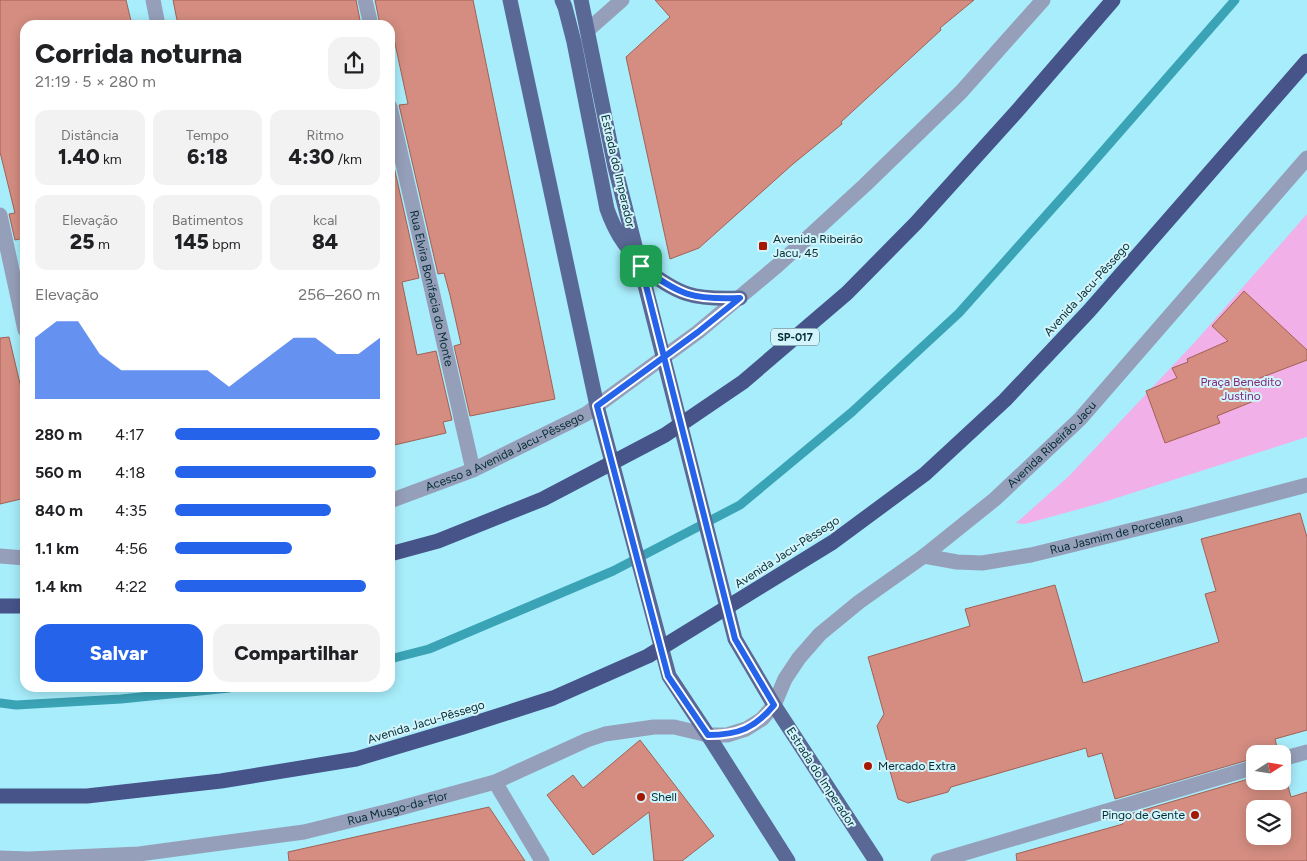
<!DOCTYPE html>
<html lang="pt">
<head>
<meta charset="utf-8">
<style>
	body { margin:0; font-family:Figtree,sans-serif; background:#f2f2f2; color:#202124; height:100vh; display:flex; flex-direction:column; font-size:19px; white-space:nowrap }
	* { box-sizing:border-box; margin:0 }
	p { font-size:16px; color:#757577 }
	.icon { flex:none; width:28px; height:28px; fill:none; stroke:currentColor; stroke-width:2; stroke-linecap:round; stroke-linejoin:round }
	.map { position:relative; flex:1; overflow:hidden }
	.drawer { position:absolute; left:20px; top:20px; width:375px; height:672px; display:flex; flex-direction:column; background:#fff; border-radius:15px; box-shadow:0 2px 12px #0003 }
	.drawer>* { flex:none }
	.needle { width:32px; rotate:78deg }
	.buttons { position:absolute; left:1246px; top:745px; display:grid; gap:10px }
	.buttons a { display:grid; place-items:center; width:45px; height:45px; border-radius:10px; background:#fff; box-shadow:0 2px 12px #0003; font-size:25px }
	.pin { position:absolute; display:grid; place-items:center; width:42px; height:42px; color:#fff; margin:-21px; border-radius:10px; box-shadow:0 2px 8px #0006 }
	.round { display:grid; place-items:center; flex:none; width:52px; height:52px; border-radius:15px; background:#f2f2f2 }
	.headline { display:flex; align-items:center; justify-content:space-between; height:85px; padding:0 15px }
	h1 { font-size:28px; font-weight:800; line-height:38px }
	.metrics { display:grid; grid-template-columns:repeat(3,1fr); gap:8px; height:85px; padding:5px 15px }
	.metrics div { display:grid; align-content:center; border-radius:12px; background:#f2f2f2; text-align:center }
	.metrics b { font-size:21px; font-weight:800 }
	.metrics small { font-size:14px; font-weight:400 }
	.metrics p { font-size:14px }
	.chart { height:140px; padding:10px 15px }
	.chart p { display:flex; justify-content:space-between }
	.chart svg { width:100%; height:90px; margin-top:5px; fill:#2563eb; opacity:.7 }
	.cta { display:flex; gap:10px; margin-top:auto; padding:10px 15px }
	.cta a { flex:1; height:58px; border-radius:15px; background:#2563eb; color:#fff; font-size:20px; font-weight:800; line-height:58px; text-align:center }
	.cta a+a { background:#f2f2f2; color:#202124 }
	ul { padding:0 15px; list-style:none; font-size:16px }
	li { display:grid; grid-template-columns:80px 60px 1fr; align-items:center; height:38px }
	li i { height:12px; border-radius:6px; background:#2563eb }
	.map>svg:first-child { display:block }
</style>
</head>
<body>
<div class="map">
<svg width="1307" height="861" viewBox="0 0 1307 861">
	<rect width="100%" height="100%" fill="#a8edfb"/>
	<!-- green -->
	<path fill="#f1b1e8" d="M1307 214V437L1101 503 1025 524 1016 523 1069 476 1194 343Z"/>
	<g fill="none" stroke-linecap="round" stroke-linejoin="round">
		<!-- stream -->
		<path stroke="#3aa3b5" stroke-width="9" d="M390 659 429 649 613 571 740 505 852 412 959 313 1083 174 1235 0
			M0 703 16 705 121 699 229 688"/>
	</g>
	<!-- building -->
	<path fill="#d48d80" stroke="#a36054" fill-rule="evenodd" d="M0 0H126L132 25H25V238L15 240 9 214 15 213 0 152Z
		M173 0H356L361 25H178Z
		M375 0H473L555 399 470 416 454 346 461 344 450 295 444 273 438 274 399 105 408 104 391 25H380Z
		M655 0H974L940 28 941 30 841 122 842 124 793 164 699 248 670 259 626 57 670 17Z
		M390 149 419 278 402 282 417 355 436 351 452 420 443 422 446 433 390 446Z
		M1244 291 1307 350V360L1247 383 1254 401 1217 416 1220 423 1165 443 1146 391 1177 378 1172 368 1188 362 1187 359 1228 341 1212 326Z
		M9 337 25 405V498L0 504V338Z
		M1300 513 1307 537V730L1275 739 1278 751 1274 754H1255V758L1115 799 1102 753 1088 757 1086 748 951 787 948 792 908 803 898 799 877 726 884 714 868 657 970 626 965 609 1055 585 1083 683 1219 642 1205 594 1216 591 1201 539Z
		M640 740 714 836 682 861H654L649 812 593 855 547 795 573 775 583 788Z
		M1283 768 1291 797 1307 792V861H1017L1016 854 1123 824 1120 817 1255 777V781H1282ZM1255 809H1282V836H1255Z
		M489 807 525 861H289L288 852Z"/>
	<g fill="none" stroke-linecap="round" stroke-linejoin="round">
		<!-- minor -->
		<g stroke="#969fb9" stroke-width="15">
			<path d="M153 0 158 25"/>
			<path d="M365 0 371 25"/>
			<path d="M588 30 622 0"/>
			<path id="s1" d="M390 107 473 470"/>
			<path d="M0 215 25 330"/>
			<path id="s2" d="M390 501 473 470 586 414 698 332 778 265 865 185 961 92 1043 0"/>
			<path d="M0 556 25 558"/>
			<path id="s3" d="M924 556 957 562 982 563 1031 555 1189 516 1307 485"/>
			<path d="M1282 759 1307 752"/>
			<path d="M495 782 542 861"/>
			<path id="s4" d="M0 858 29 859 139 854 304 832 393 810 495 782 587 740 605 734 654 727H674L708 735H727L746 729 762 719 774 705 785 679 799 658 820 634 859 602 924 556 995 499 1080 419 1307 158"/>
			<path d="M938 861 1255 767"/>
		</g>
		<!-- major -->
		<path stroke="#5a6896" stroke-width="15" d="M510 0 597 406 669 676 708 735 788 861
			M562 0 565 7 574 42 607 209C615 231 622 242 638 260
			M581 0 615 167 735 639 774 705 876 861
			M641 266C679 295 692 300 740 298"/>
		<!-- highway -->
		<path stroke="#465489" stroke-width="15" d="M390 554 438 541 543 499 665 435 743 382 847 293 916 223 1018 110 1113 0
			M0 606H25
			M0 796H87L221 781 356 759 463 727 553 698 648 656 833 542 925 474 1005 400 1089 311 1307 61"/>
	</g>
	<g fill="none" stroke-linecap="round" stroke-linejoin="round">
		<!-- route casing -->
		<g stroke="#fff" stroke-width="10">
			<path id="route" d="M641 266 664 357 597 406 668 676 708 735C739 735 755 728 774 705L735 639 664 357 698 332 740 298C692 300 679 295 641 266"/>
		</g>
		<!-- route -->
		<use href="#route" stroke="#2563eb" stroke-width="6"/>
	</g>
	<!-- markers -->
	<g fill="#a71600" stroke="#d3f4fb" stroke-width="2">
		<rect x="758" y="241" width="10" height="10" rx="2.5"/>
		<circle cx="868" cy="766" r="5"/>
		<circle cx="641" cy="797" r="5"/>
		<circle cx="1195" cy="815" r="5"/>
	</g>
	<g text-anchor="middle" stroke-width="4" stroke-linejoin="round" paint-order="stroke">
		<!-- shield labels -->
		<rect fill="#d3f4fb" stroke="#426970" stroke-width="1" x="771" y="328.5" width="48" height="17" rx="4"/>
		<g font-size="11" font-weight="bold" fill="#042d34">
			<text x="795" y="341">SP-017</text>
		</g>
		<!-- street labels -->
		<g font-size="12" fill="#042d34" stroke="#d3f4fb">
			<text transform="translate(618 171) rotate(77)" y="4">Estrada do Imperador</text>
			<text dy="4" stroke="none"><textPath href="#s1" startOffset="186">Rua Elvira Bonifacia do Monte</textPath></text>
			<text transform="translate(1087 289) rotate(-48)" y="4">Avenida Jacu-Pêssego</text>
			<text dy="4" stroke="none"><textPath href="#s4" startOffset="1189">Avenida Ribeirão Jacu</textPath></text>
			<text dy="4" stroke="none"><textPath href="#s2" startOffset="125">Acesso a Avenida Jacu-Pêssego</textPath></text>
			<text dy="4" stroke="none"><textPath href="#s3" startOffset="196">Rua Jasmim de Porcelana</textPath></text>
			<text transform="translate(787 552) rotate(-33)" y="4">Avenida Jacu-Pêssego</text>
			<text transform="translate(426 722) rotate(-17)" y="4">Avenida Jacu-Pêssego</text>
			<text transform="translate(821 777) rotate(57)" y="4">Estrada do Imperador</text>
			<text dy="4" stroke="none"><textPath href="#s4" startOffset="402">Rua Musgo-da-Flor</textPath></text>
		</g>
		<!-- poi labels -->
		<g font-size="12" fill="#042d34" stroke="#d3f4fb" text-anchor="start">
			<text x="773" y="243">Avenida Ribeirão<tspan x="773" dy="14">Jacu, 45</tspan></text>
			<text x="878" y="770">Mercado Extra</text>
			<text x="651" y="801">Shell</text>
			<text x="1185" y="819" text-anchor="end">Pingo de Gente</text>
		</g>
		<!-- park labels -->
		<g font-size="12" fill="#812b7a" stroke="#d3f4fb">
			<text x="1241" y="386">Praça Benedito<tspan x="1241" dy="14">Justino</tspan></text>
		</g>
	</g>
</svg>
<div class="buttons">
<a><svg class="needle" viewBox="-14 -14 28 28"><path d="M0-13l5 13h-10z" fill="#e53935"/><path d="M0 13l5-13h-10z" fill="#757577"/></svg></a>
<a><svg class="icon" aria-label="layers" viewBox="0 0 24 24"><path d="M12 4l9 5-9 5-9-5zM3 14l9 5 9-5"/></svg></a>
</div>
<div class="pin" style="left:641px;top:266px;background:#1e9e55"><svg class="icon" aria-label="arrive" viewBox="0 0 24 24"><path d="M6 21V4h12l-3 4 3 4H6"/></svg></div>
<section class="drawer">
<div class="headline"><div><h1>Corrida noturna</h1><p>21:19 · 5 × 280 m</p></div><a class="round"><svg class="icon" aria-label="share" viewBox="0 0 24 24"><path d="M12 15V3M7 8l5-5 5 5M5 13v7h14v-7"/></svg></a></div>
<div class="metrics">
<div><p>Distância</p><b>1.40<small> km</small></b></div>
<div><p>Tempo</p><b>6:18</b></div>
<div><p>Ritmo</p><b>4:30<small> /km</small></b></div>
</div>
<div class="metrics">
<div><p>Elevação</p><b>25<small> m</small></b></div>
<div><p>Batimentos</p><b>145<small> bpm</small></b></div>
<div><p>kcal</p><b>84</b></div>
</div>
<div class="chart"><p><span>Elevação</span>256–260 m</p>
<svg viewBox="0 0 160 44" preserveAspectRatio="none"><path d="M0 44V14L10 6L20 6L30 22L40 30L50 30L60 30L70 30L80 30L90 38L100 30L110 22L120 14L130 14L140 22L150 22L160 14V44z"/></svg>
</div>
<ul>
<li><b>280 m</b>4:17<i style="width:100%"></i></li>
<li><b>560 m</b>4:18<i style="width:98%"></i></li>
<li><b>840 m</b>4:35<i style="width:76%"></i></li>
<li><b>1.1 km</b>4:56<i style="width:57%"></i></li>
<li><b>1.4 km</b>4:22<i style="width:93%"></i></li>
</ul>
<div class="cta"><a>Salvar</a><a>Compartilhar</a></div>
</section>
</div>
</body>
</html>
